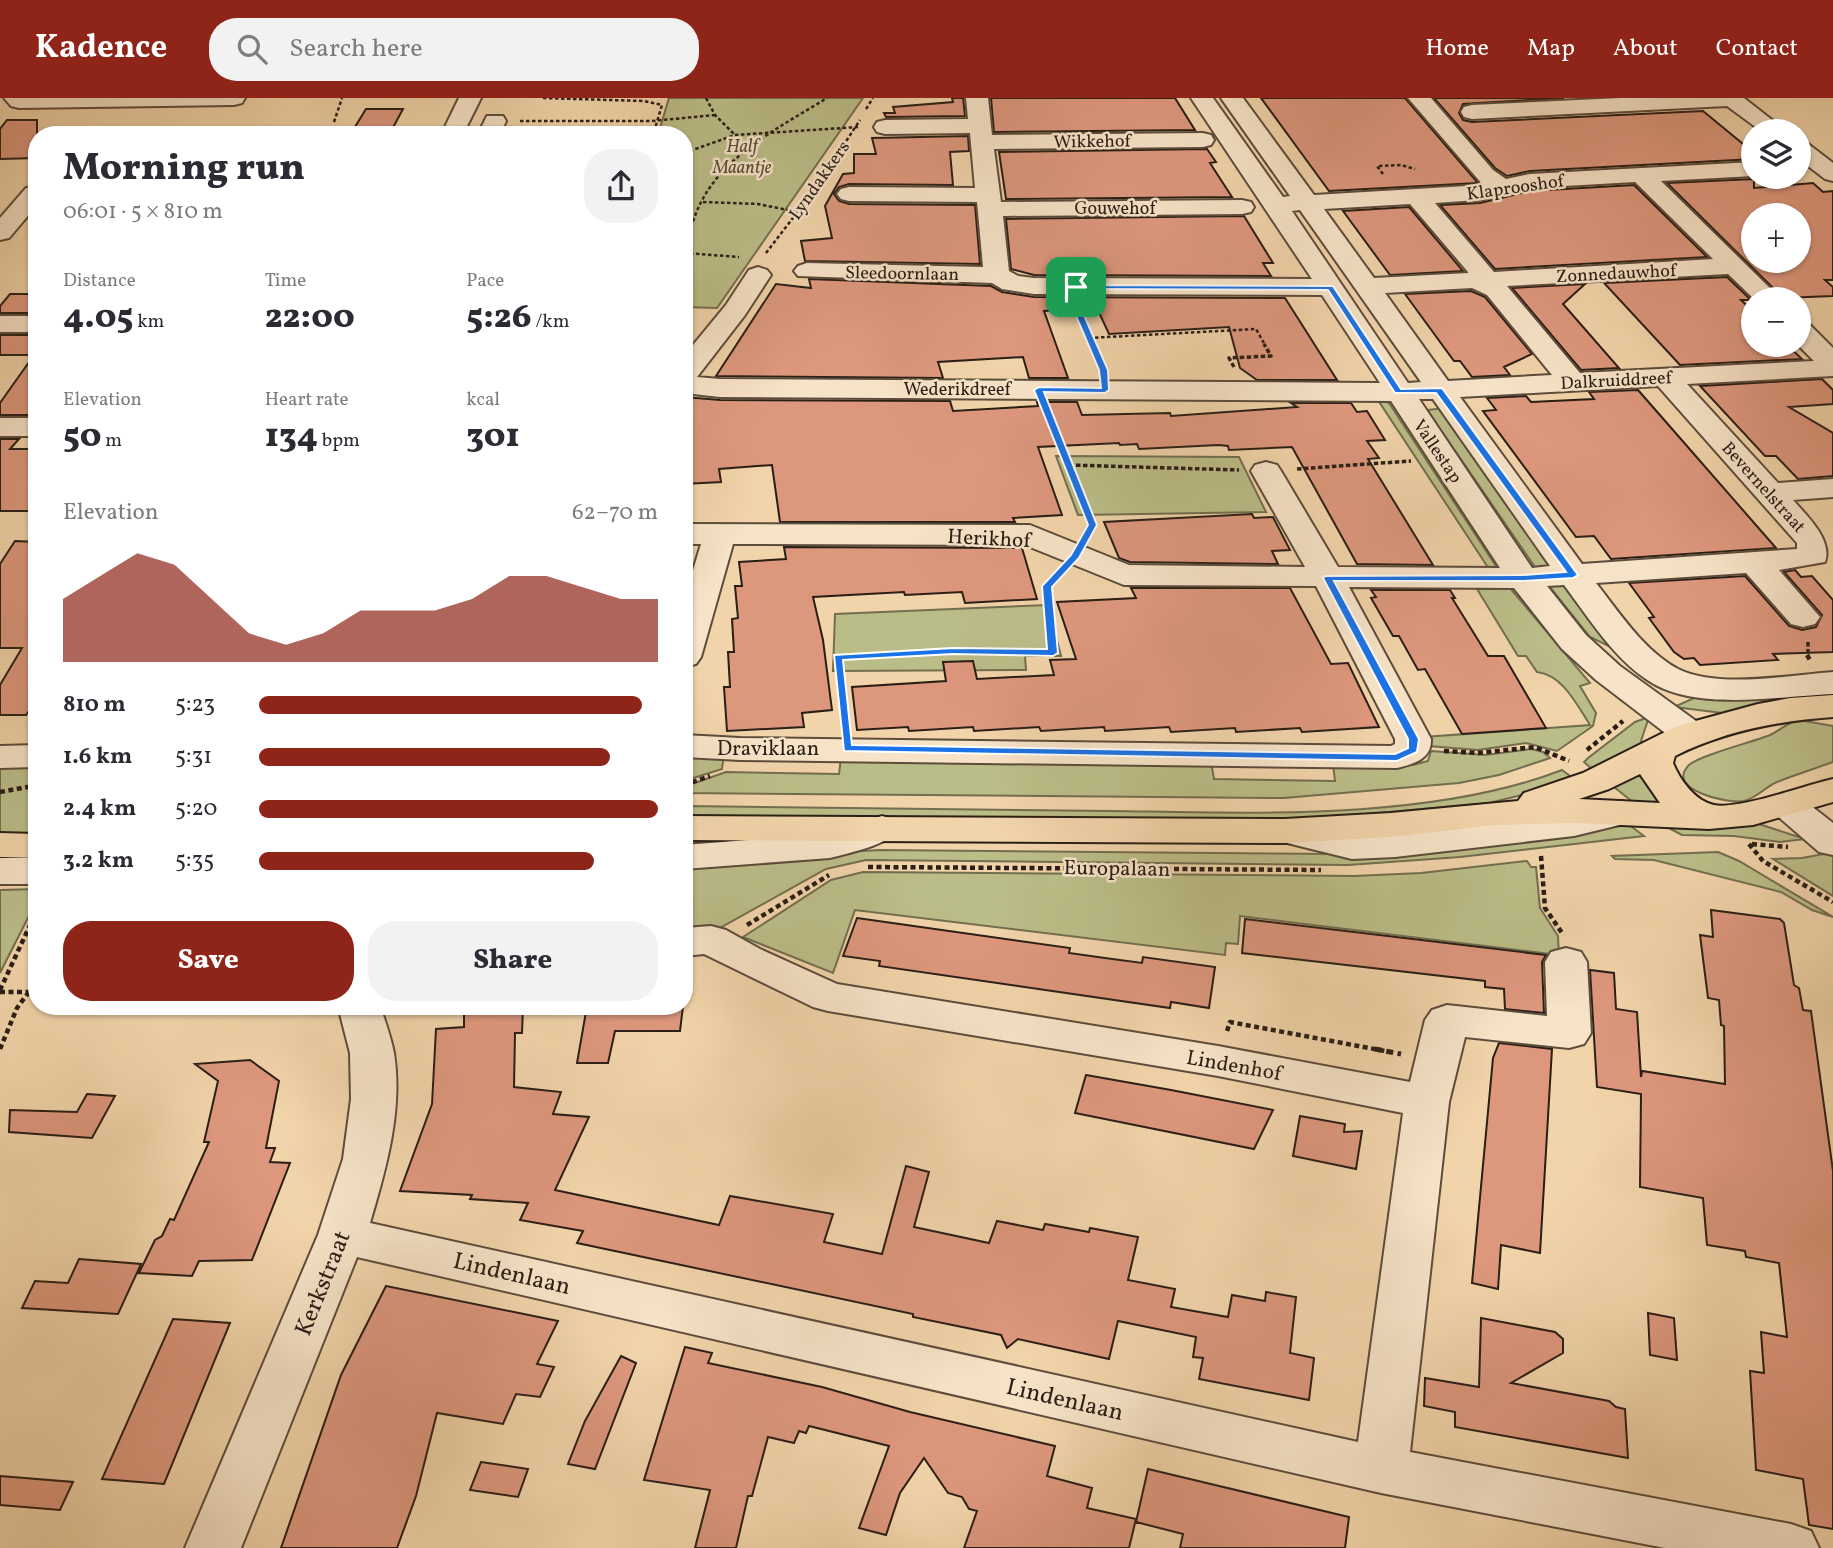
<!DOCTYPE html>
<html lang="en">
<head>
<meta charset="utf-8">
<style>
	body { margin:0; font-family:Vollkorn,serif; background:#f2f2f3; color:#2b2b33; height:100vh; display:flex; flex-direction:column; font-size:26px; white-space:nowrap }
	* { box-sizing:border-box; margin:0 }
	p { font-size:23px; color:#7c7c81 }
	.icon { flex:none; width:38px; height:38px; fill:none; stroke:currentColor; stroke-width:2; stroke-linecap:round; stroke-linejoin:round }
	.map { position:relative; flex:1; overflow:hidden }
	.details { position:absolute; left:28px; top:28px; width:665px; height:889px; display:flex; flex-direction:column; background:#fff; border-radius:28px; box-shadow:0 2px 5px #0004 }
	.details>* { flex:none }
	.tools { position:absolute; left:1741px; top:21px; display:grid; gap:14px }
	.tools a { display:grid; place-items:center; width:70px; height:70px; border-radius:50%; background:#fff; box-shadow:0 2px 5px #0004; font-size:35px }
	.pin { position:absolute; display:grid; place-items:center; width:60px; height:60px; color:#fff; margin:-30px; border-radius:14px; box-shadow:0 4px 10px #0006 }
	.round { display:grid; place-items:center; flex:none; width:74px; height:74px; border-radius:28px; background:#f2f2f3 }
	.head { display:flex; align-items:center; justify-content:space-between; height:119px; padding:0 35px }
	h1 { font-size:38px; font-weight:800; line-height:52px }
	.metrics { display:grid; grid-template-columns:repeat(3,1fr); gap:10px; height:119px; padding:7px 35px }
	.metrics div { display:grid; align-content:center }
	.metrics b { font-size:35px; font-weight:800 }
	.metrics small { font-size:19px; font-weight:400 }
	.metrics p { font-size:19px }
	.chart { height:196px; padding:14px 35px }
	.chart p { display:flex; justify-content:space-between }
	.chart svg { width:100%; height:126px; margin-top:7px; fill:#8f2418; opacity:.7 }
	.button { display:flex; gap:14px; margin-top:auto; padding:14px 35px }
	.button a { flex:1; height:80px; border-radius:28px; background:#8f2418; color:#fff; font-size:28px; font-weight:800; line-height:80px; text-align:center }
	.button a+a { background:#f2f2f3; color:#2b2b33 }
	ul { padding:0 35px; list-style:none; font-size:23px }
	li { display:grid; grid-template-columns:112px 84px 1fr; align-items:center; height:52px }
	li i { height:18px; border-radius:9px; background:#8f2418 }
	header { display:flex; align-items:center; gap:42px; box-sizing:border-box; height:98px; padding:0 35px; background:#8f2418; color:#fff }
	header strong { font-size:33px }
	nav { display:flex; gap:38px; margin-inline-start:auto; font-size:24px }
	.search { width:490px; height:63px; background:#f2f2f3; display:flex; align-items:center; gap:18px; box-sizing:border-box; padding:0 24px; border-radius:28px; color:#7c7c81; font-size:26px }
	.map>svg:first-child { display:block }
</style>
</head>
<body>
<header>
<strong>Kadence</strong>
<div class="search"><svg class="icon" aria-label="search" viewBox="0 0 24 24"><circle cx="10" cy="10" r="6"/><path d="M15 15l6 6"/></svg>Search here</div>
<nav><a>Home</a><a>Map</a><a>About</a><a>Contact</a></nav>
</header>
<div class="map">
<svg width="1833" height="1450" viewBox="0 0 1833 1450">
	<rect width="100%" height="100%" fill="#f2d4aa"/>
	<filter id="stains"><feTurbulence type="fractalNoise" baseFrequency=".00286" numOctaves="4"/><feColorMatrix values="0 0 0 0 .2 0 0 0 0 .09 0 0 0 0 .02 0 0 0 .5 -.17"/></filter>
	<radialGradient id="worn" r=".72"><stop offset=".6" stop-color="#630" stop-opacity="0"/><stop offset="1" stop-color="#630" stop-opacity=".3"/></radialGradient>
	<!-- green -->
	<path fill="#bbbd88" stroke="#726e4f" stroke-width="2" d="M669 0H863L717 210 684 209V37H658Z
		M1376 299 1389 305 1498 471H1489Z
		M1445 310 1558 470 1537 472 1427 312Z
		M1056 358 1239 359 1266 414 1078 417Z
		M1567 483 1617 552 1590 539 1546 484Z
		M1510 490 1590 585 1580 588 1596 615 1593 628 1557 653 1526 645 1478 652 1428 648 1424 639 1590 627C1577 607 1563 577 1537 574L1526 558H1518L1477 491Z
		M1048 507 1061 558H1025L1026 572 833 573 835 516Z
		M1833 591V602L1726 617 1722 615 1674 609 1701 597Z
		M1649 619 1641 643 1645 647 1594 673 1584 664 1588 660 1635 624Z
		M1799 622 1833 628V664C1814 671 1795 677 1777 684 1765 689 1757 700 1744 703 1729 706 1664 692 1689 667 1700 657 1753 644 1770 637 1781 632 1786 625 1799 622Z
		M1531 651 1543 654 1550 660 1499 677 1459 685 1284 700 684 695 686 688 726 674 839 676 841 659 1211 664 1214 681 1335 683 1333 666 1413 667 1428 663 1431 653 1485 657Z
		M724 656 722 671 684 683V657Z
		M37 664V738L0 737V665Z
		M1562 672 1574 681 1546 691 1489 705 1302 722 684 720V708C827 710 970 712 1112 713 1253 715 1430 723 1562 672Z
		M1646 674 1668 705 1639 709 1609 685Z
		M1624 723 1644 738 1460 759 1348 767 866 762 826 771 718 831 684 835V765L879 752 1336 756Z
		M1756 723 1759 726 1805 741 1780 744 1734 738 1682 737 1663 727Z
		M1718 754 1739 763 1833 819 1812 812 1781 794 1654 762 1615 761 1612 758Z
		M1829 755 1833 759V798L1773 761 1802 760Z
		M1527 763 1531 769H1536L1540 810 1558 838 1559 857 1240 818 1238 846 1226 845 1225 857 855 812 833 875 743 839 831 782 863 774 1354 778 1421 775Z
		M37 791V802L0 875V792Z"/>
	<!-- building -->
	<path fill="#dd977d" stroke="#2a1e16" stroke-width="2" fill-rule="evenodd" d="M952 0H963L965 18 886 19 884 15H895L893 9 953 4Z
		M991 0H1175L1195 32 994 34Z
		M1261 0H1405L1478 85 1329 93Z
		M1434 0H1564L1463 6 1459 15 1463 22 1472 24 1703 13 1754 55V61L1530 73 1507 78 1495 70Z
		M366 11H403L389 37H350Z
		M7 22H37V60L0 61V31Z
		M968 38 969 53 950 54 953 87 849 86 839 89 834 96 839 103 849 106 975 107 980 166 805 163 801 143 832 140 825 108 843 76 854 75V56H876L872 40Z
		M1207 51 1216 64 1210 65 1232 99 1006 101 999 54Z
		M1754 81V90L1813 85 1823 94 1833 93V182H1825L1833 189V198L1783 200 1667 85ZM1754 117H1799V163H1754Z
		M1634 87 1707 159 1495 171 1440 107 1480 105 1530 93Z
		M1409 109 1463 173 1390 177 1343 113Z
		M1244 118 1273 165H1263L1271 178 1034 177 1011 171 1006 121Z
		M1727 179 1751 202H1741L1754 214V247H1787L1802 261 1680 267 1604 185Z
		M809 181 991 188 1002 194 1034 199 1285 200 1337 282H1257L1240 270 1229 229 1109 236 1097 210 1044 213 1068 280H1029L1023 259 938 264 943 280 716 278 776 186 811 190Z
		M1585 186 1563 206 1619 270 1581 272 1512 190Z
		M1471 193 1485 199 1532 256 1504 269 1510 277 1472 279 1460 263H1454L1405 196Z
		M10 196H37V215H0V208Z
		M0 237H37V317H0V305L34 257H0Z
		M1822 281 1833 292V306L1789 309 1833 335V378L1798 381 1776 358H1765L1700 288Z
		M1638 292 1666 324 1776 450 1611 461 1594 438 1576 439 1483 313 1496 312 1487 300 1526 298 1531 304 1594 301 1589 294Z
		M684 299 720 302 950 303 953 313 1038 308 1037 304H1077L1082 317 1170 315 1171 318 1297 309 1291 305H1351L1357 314 1367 313 1385 342 1367 343 1379 360 1368 361 1433 467 1357 466 1292 349 1229 352 1228 348 1218 347 1139 351 1137 346 1120 347 1119 345 1038 349 1062 417 1013 420 1015 424H780L772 367 719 371 721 384 684 386Z
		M0 341H19L10 351H37V403L30 413H0Z
		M1252 416 1254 420 1273 419 1290 452 1272 453 1278 466 1130 464 1119 460 1104 424Z
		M15 443 37 444V602L26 617H0V587L22 550H0V466Z
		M784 449 1022 450 1037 501 965 505 962 494 905 497 904 494 813 499 823 542 832 612 802 615 804 629 727 633 724 589H730L728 554H734L732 521 738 520 735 488H742L739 464 786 461Z
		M1795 472 1801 479 1812 478 1833 502V554L1773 556 1778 562 1700 567 1694 560 1684 561 1674 554 1649 520 1654 519 1629 485 1745 478 1789 528 1802 532 1816 529 1822 517 1784 474Z
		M1131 490H1290L1331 566 1348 565 1379 629 1302 634 1300 630 1236 634 1235 630 1171 634 1169 629 1105 633 1104 629 1041 633 1039 629 974 633 973 629 909 633 908 629 857 632 852 589 946 583 943 564 973 563 977 581 1054 577 1050 562 1076 561 1057 504 1136 500Z
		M1371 492H1450L1455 500H1452L1488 558H1504L1546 630 1462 636 1425 571 1418 572 1399 538H1393L1371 500 1376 499Z
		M1711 812 1780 821 1784 825 1794 887 1799 890 1803 912 1811 913 1833 1073V1431L1809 1427 1803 1381 1756 1372 1750 1273 1764 1275 1761 1234 1787 1239 1779 1165 1746 1159 1745 1153 1707 1147 1703 1100 1640 1089 1641 996 1597 989 1590 872 1614 875 1616 911 1637 914 1641 979 1642 973 1725 986 1724 928 1721 927 1719 902 1708 900 1700 837 1713 839Z
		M857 820 1070 850 1069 855 1105 860 1142 865 1143 859 1215 869 1209 910 1171 904 1170 910 879 868 880 863 843 858Z
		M1245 821 1546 857 1542 864 1544 915 1505 911 1504 891 1485 889V883L1242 855Z
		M469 908H523L522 935H515L514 989 561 994 553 1016 589 1019 555 1092 719 1127 730 1098 833 1116 824 1144 882 1156 906 1068 929 1074 914 1129 989 1145 997 1123 1043 1132 1045 1126 1089 1134 1090 1130 1138 1139 1128 1182 1175 1191 1171 1209 1228 1219 1232 1197 1265 1203 1266 1194 1296 1199 1290 1255 1314 1260 1309 1302 1199 1281 1203 1260 1193 1259 1196 1239 1118 1223 1109 1261 1018 1241 1007 1250 1001 1237 913 1219V1216L577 1145 583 1133 520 1122 528 1105 470 1101 472 1097 400 1093 432 1006 436 931 464 929V912H469Z
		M587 908H683L680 933H615L608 965H577Z
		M1499 945 1552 951 1540 1155 1501 1147 1498 1191 1472 1185 1493 960Z
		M250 962 279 983 266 1050H275L270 1064 290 1065 252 1162 199 1163 192 1178 139 1175 155 1142 162 1138 170 1121 174 1122 209 1044H204L218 983 195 966Z
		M1086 977 1171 992 1273 1012 1254 1051 1075 1015Z
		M87 996 115 998 92 1040 9 1034 10 1012 77 1014Z
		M1300 1018 1345 1026 1344 1034 1362 1033 1356 1071 1293 1058Z
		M79 1161 141 1166 118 1216 22 1210 35 1183 68 1185Z
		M386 1188 558 1223 537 1266 554 1269 540 1299 516 1296 503 1326 437 1315 416 1398 397 1450H281L341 1277Z
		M1648 1215 1674 1220 1677 1262 1650 1257Z
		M1481 1220 1555 1234 1563 1241V1255L1511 1285 1609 1303 1616 1309 1625 1311 1628 1360 1455 1329V1314L1424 1308 1425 1280 1479 1289Z
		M173 1221 230 1225 164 1386 102 1381Z
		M685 1249 712 1255 708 1265 822 1289 910 1314 1055 1348 1047 1378 1092 1390 1087 1410 1136 1421 1129 1450H964L977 1413 969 1411 962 1399 948 1395 924 1360 900 1395 886 1437 859 1430 889 1348 809 1328 806 1335 799 1333 794 1345 768 1339 752 1398H748L736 1450H695L710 1392 644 1382Z
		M621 1258 636 1265 595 1371 568 1366 585 1323Z
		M481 1364 528 1371 518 1399 470 1392Z
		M1148 1371 1349 1419 1345 1450H1180L1183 1436 1136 1424Z
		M0 1378 73 1384 60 1412 0 1407Z"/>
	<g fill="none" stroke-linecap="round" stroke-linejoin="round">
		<!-- minor casing -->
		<g stroke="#5c4c3b" stroke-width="4">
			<path id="minor" d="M4 0H245L242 5 234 7 19 10 11 8Z
				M459 0H481L466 30H481L487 18H503L506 23 500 37H441Z
				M966 0H988L992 37 1203 35 1211 37 1214 42 1211 47 1203 49 994 51 1001 104 1242 102 1251 104 1254 109 1251 114 1242 116 1003 118 1009 173 1018 178 1034 180 1312 181 1191 0H1213L1283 99 1290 98 1221 0H1243L1314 97 1483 87 1408 0H1431L1493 72 1506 81 1530 76 1754 64V78L1661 83 1781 201H1754L1728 176 1507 188 1580 275 1814 263 1798 247 1799 224 1809 226 1833 250V278L1687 286 1778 385 1833 381V399L1793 402C1807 418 1833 442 1825 464L1779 472 1820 519 1815 526 1803 529 1791 526 1746 475 1596 485C1619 514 1644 553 1678 571 1718 591 1789 577 1833 574V596C1779 598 1696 614 1649 583 1613 560 1589 520 1564 487L1547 488 1586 537 1620 568 1703 628 1708 636 1703 644 1690 647 1677 644 1596 582 1562 551 1514 490 1349 489 1431 641C1432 661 1414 666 1397 670L740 662 684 659V637L740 640 1391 648 1395 646V641L1316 488 1124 487 1025 447 733 446 701 559 696 566 684 569V502L701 446H684V426L1030 427 1129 467 1305 469 1251 373 1255 367 1266 364 1277 367 1281 373 1338 469 1500 470 1391 303 720 299 684 295V258L726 207 749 172 758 169 767 172 771 177 745 217 697 279 720 281 1380 285 1322 197 1034 196 1002 191 992 185 798 178 794 173 798 168 807 165 983 169 977 104 849 103 841 101 837 96 841 91 849 89 975 90 970 35 885 36 877 34 874 29 877 24 885 22 968 21ZM1635 84 1713 161 1494 174 1435 105 1479 102 1530 90ZM1410 106 1468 174V175L1374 180 1324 111ZM1300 112 1421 284 1408 285 1292 113ZM1472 190 1487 197 1552 277 1448 283 1385 195ZM1658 288 1797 445V451L1582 466 1460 299ZM1419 301H1433L1550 468 1532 470Z
				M1620 0H1744L1786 33H1761L1727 8 1472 21 1464 19 1461 14 1464 9 1472 7Z
				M1799 43 1807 45 1833 65V83L1825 81 1799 61Z
				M37 89V107L9 140 0 142V120L26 90Z
				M0 218H37V234H0Z
				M0 320H37V338H0Z
				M37 647V669L0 670V648Z
				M1787 695 1800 699 1833 725V757L1819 754 1774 715 1768 707 1774 699Z
				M1622 703 1636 707 1641 715 1636 723 1574 738 1395 759 1352 761 1271 741 1266 733 1271 725 1285 721 1352 737 1395 735 1574 714Z
				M882 718 896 722 901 730C891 746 849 755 830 760L684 771V747L826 736Z
				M0 760H37V786H0Z
				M711 828 726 832 760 851 837 886 1218 948 1410 984 1425 922 1432 912 1447 907 1547 918 1545 864 1551 854 1566 850 1581 854 1587 864 1591 935 1584 946 1569 950 1465 939 1449 1004 1410 1354 1791 1426 1811 1433 1819 1450H1665L1381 1395 357 1159 241 1450H185L318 1137 343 1061 351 1001 350 955 338 908H380C385 923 391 939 394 955 403 1012 386 1071 370 1125L1358 1344 1403 1015 1218 978 828 913 813 909 704 856 684 858V830Z"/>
		</g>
		<!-- major casing -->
		<g stroke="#2a1e16" stroke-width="4">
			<path id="major" d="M1833 597V619C1778 623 1725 633 1675 658L1673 665C1680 682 1695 703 1714 707 1739 712 1806 687 1833 681V704L1753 727 1709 731 1577 725 1495 727 1391 739 1285 745 684 742V718L1285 721 1391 715 1518 703 1524 695 1583 675 1677 628 1758 606 1790 600ZM1640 676 1660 705 1579 701 1609 691Z
				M0 735 37 736V760L0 759Z"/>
		</g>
		<!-- path-far3 -->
		<path stroke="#2a1e16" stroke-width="2.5" stroke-dasharray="3.5 2.5" stroke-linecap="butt" d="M543 0 644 3 662 7 653 37
			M706 0 715 17 735 37
			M866 11 873 0
			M520 23H652L715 17
			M334 24 342 0
			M684 55 735 37 858 29
			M1383 76 1377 68 1401 67 1415 71
			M703 104 758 106 798 114
			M684 152C690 133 695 113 705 97 731 53 785 26 827 0
			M684 155 739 159
			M766 155 812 95 860 22
			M1077 211 1093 247
			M1089 240 1256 231 1265 247"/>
		<!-- path-far2 -->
		<path stroke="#2a1e16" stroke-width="3.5" stroke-dasharray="4.5 2.5" stroke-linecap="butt" d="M1092 246 1101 267
			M1234 269 1229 260 1271 258 1264 246
			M1049 317 1093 427 1088 435
			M1069 367 1239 372
			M1297 371 1411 363
			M1808 544V559
			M838 559 953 553 1053 554 1047 488 1059 476"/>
		<!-- path-far1 -->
		<path stroke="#2a1e16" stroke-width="4.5" stroke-dasharray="5 3.5" stroke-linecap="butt" d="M1807 557 1810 562
			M845 625 838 559 871 557
			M1587 652 1623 623
			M1444 653 1477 655 1535 649 1569 663
			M684 687 710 678
			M0 694 33 688
			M1749 746 1763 763 1833 804
			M1752 746 1788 749
			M1541 758 1545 810 1562 835
			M868 769 1321 772
			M747 827 829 777
			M28 833H37
			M0 892 37 812
			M0 894H37
			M1227 933 1230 924 1385 953
			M0 951 17 910 37 883"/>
		<!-- path -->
		<path stroke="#2a1e16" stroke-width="5" stroke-dasharray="7 4.5" stroke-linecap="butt" d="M1375 951 1401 956"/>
		<!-- minor -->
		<use href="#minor" fill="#f7e3c8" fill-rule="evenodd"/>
		<!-- major -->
		<use href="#major" fill="#f2d4aa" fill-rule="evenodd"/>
	</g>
	<!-- route -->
	<path fill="#1a73e8" stroke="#fff" stroke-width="2" fill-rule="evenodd" d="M1073 187 1333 188 1401 291 1442 290 1578 477 1573 480 1523 483H1334L1419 641 1417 654 1397 663 844 653 834 557 953 550 1047 551 1042 488 1071 457 1088 427 1034 292 1039 289 1101 290 1099 272 1068 199ZM1079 191 1328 192 1395 295H1436L1566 474 1523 477 1325 478 1323 480 1408 641V650L1395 656 852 647 843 562 953 556 1053 558 1058 555 1052 489 1079 460 1097 427 1044 294 1105 295 1109 292 1108 272 1076 199Z"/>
	<g text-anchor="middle" stroke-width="5" stroke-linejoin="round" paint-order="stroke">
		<!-- far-street labels -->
		<g font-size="18" fill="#2a1e16" stroke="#f7e3c8">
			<text transform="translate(1092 43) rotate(-1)" y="6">Wikkehof</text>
			<text transform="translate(819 82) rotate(-55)" y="6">Lyndakkers</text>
			<text transform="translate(1515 89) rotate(-8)" y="6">Klaprooshof</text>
			<text x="1115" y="116">Gouwehof</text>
			<text transform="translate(902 175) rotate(1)" y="6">Sleedoornlaan</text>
			<text transform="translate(1616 175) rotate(-3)" y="6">Zonnedauwhof</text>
			<text transform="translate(1616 282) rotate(-3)" y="6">Dalkruiddreef</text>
			<text x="957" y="297">Wederikdreef</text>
			<text transform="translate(1438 353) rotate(56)" y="6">Vallestap</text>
			<text transform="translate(1764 389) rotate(48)" y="6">Bevernelstraat</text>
		</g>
		<!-- far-park labels -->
		<g font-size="18" font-style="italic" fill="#564e38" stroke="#f7e3c8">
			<text x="742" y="54">Half<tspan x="742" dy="21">Maantje</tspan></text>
		</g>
		<!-- street labels -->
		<g font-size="21" fill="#2a1e16" stroke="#f7e3c8">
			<text transform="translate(989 440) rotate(3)" y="7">Herikhof</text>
			<text x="768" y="657">Draviklaan</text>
			<text transform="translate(1117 770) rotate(1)" y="7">Europalaan</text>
			<text transform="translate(1234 967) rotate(10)" y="7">Lindenhof</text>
		</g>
		<!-- near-street labels -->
		<g font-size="24" fill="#2a1e16" stroke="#f7e3c8">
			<text transform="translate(512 1175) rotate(13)" y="8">Lindenlaan</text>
			<text transform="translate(322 1185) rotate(-68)" y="8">Kerkstraat</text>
			<text transform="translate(1065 1301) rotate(13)" y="8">Lindenlaan</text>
		</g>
	</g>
	<rect width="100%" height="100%" filter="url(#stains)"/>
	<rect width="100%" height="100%" fill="url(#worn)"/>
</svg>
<div class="tools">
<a><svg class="icon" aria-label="layers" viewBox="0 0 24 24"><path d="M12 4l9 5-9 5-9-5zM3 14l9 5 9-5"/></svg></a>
<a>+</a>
<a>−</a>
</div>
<div class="pin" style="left:1076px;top:189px;background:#1e9e55"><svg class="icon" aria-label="arrive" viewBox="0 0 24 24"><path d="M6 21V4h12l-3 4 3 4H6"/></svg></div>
<section class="details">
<div class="head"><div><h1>Morning run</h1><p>06:01 · 5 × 810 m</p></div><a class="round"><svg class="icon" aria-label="share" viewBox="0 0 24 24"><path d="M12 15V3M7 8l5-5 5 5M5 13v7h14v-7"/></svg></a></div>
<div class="metrics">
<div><p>Distance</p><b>4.05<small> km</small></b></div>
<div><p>Time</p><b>22:00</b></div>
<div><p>Pace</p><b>5:26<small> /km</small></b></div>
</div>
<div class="metrics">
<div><p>Elevation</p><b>50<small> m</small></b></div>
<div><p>Heart rate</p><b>134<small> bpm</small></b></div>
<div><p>kcal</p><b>301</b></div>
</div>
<div class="chart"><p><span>Elevation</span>62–70 m</p>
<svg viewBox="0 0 160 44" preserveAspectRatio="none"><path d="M0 44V22L10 14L20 6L30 10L40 22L50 34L60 38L70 34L80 26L90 26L100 26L110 22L120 14L130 14L140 18L150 22L160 22V44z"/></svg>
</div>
<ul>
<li><b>810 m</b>5:23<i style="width:96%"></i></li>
<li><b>1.6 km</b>5:31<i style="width:88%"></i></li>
<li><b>2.4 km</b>5:20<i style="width:100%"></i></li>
<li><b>3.2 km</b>5:35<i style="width:84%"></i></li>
</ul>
<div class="button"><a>Save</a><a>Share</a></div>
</section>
</div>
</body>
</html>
